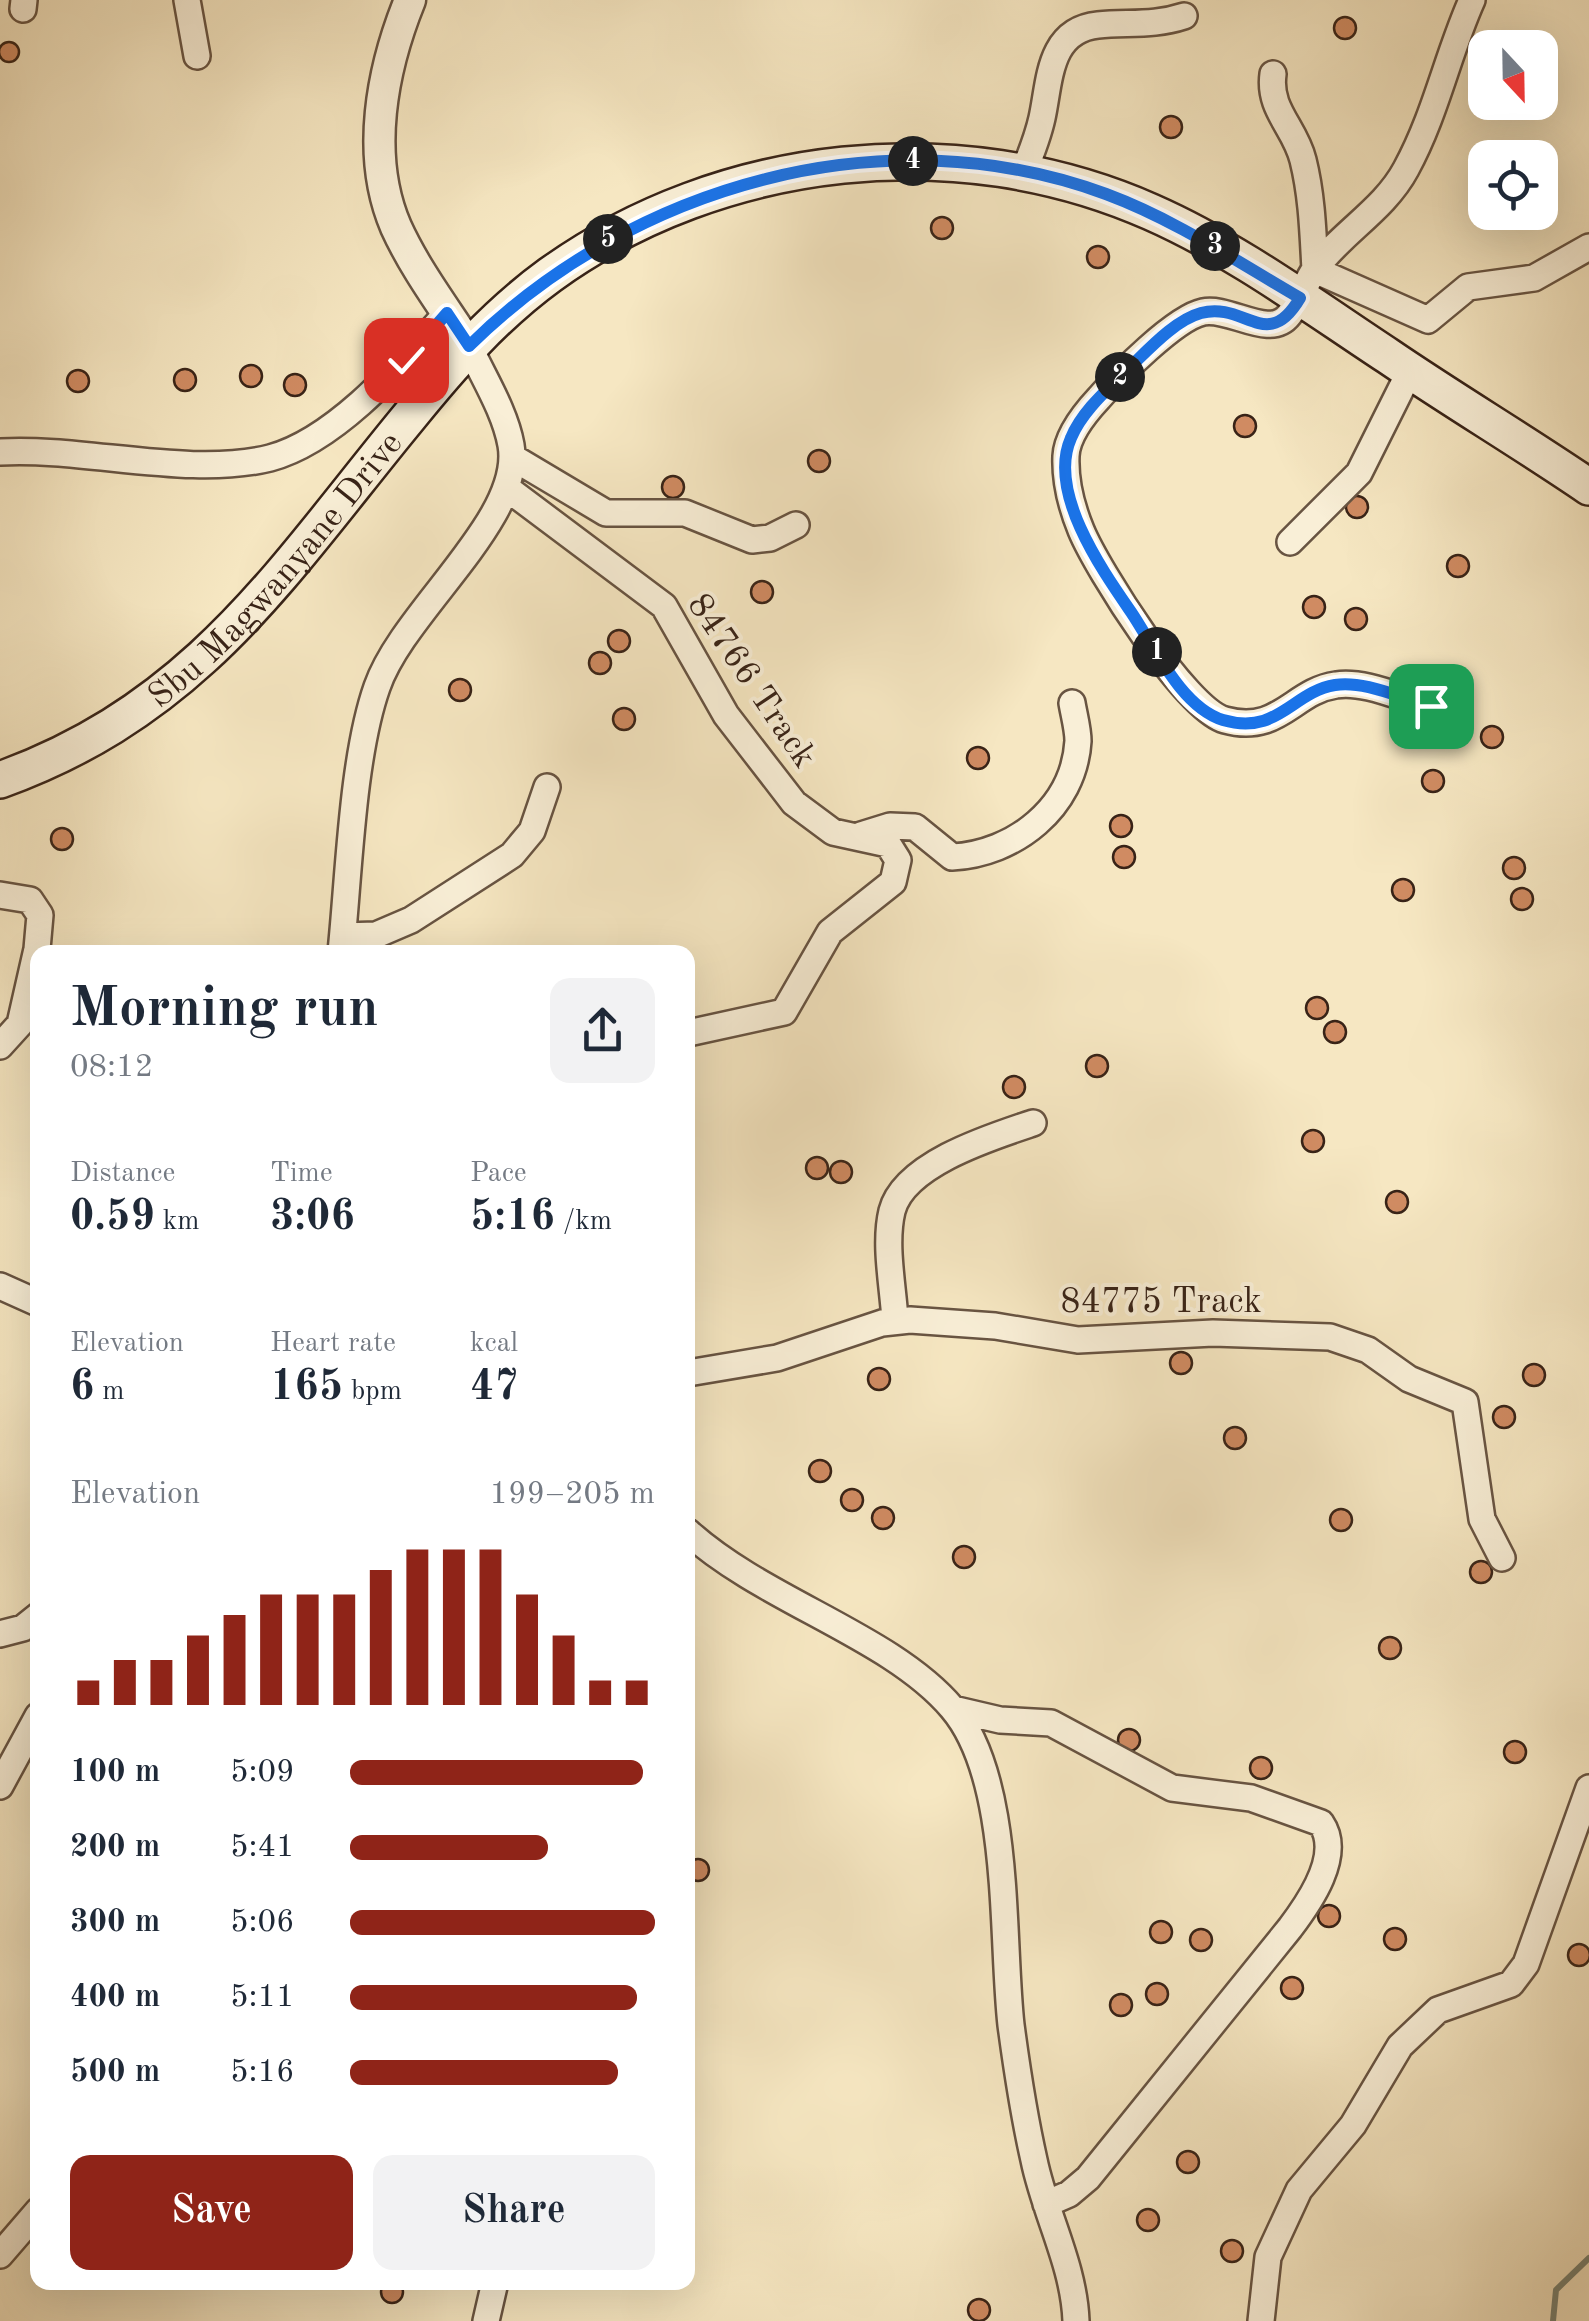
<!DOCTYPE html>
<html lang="en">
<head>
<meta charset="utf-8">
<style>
	body { margin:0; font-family:"Old Standard TT",serif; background:#f2f2f3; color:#1f2937; height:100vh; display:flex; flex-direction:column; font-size:38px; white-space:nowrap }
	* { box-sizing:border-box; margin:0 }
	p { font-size:32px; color:#747a83 }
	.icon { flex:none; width:55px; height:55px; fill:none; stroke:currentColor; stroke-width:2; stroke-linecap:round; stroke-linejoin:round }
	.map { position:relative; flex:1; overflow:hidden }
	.drawer { position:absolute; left:30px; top:945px; width:665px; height:1345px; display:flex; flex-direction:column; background:#fff; border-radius:20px; box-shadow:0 10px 40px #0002 }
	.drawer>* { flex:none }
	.needle { width:65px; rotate:158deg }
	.buttons { position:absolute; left:1468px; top:30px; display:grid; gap:20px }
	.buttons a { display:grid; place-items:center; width:90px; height:90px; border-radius:20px; background:#fff; box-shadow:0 10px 40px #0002; font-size:50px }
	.pin { position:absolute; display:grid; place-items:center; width:85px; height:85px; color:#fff; margin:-42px; border-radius:20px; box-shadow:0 5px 15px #0006 }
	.km { position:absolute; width:50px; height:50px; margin:-25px; border-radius:50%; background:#222; color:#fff; font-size:28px; line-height:50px; text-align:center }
	.round { display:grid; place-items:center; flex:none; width:105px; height:105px; border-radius:20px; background:#f2f2f3 }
	.headline { display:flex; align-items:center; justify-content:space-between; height:170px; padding:0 40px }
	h1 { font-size:55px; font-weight:600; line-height:75px }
	.metrics { display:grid; grid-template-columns:repeat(3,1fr); gap:15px; height:170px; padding:10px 40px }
	.metrics div { display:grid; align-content:center }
	.metrics b { font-size:42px; font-weight:600 }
	.metrics small { font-size:28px; font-weight:400 }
	.metrics p { font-size:28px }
	.chart { height:280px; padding:20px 40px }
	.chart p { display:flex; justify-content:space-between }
	.chart svg { width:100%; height:180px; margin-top:10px; stroke:#8f2418; stroke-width:6 }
	.cta { display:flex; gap:20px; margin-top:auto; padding:20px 40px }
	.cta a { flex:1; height:115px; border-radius:20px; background:#8f2418; color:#fff; font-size:40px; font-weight:600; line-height:115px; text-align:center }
	.cta a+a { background:#f2f2f3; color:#1f2937 }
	ul { padding:0 40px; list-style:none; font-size:32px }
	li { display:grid; grid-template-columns:160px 120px 1fr; align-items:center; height:75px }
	li i { height:25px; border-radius:12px; background:#8f2418 }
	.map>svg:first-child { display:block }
</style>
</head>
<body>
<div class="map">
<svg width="1589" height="2321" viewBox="0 0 1589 2321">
	<rect width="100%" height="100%" fill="#f6e7c2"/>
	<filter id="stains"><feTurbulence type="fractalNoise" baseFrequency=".002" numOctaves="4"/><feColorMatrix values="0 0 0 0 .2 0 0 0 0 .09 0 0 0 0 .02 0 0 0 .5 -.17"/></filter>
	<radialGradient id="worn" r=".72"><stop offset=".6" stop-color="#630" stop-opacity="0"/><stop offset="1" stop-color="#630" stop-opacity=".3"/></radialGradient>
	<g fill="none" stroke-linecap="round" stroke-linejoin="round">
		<!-- stream -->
		<path stroke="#758173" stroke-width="6" d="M1553 2321 1556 2290 1589 2258"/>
	</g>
	<!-- building -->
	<path fill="#d08b62" stroke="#382317" stroke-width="2.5" d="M1334 28a11 11 0 1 1 22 0a11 11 0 1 1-22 0Z
		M-1 52a10 10 0 1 1 20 0a10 10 0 1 1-20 0Z
		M1160 127a11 11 0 1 1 22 0a11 11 0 1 1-22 0Z
		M931 228a11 11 0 1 1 22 0a11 11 0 1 1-22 0Z
		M1087 257a11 11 0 1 1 22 0a11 11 0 1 1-22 0Z
		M240 376a11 11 0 1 1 22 0a11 11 0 1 1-22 0Z
		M174 380a11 11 0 1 1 22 0a11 11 0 1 1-22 0Z
		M67 381a11 11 0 1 1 22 0a11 11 0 1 1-22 0Z
		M284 385a11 11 0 1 1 22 0a11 11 0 1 1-22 0Z
		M1234 426a11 11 0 1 1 22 0a11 11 0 1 1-22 0Z
		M808 461a11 11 0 1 1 22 0a11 11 0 1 1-22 0Z
		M662 487a11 11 0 1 1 22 0a11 11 0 1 1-22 0Z
		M1346 507a11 11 0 1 1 22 0a11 11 0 1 1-22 0Z
		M1447 566a11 11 0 1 1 22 0a11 11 0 1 1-22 0Z
		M751 592a11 11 0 1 1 22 0a11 11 0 1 1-22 0Z
		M1303 607a11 11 0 1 1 22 0a11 11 0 1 1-22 0Z
		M1345 619a11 11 0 1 1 22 0a11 11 0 1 1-22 0Z
		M608 641a11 11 0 1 1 22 0a11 11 0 1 1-22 0Z
		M589 663a11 11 0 1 1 22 0a11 11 0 1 1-22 0Z
		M449 690a11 11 0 1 1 22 0a11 11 0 1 1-22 0Z
		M613 719a11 11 0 1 1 22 0a11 11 0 1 1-22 0Z
		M1481 737a11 11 0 1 1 22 0a11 11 0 1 1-22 0Z
		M967 758a11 11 0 1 1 22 0a11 11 0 1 1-22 0Z
		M1422 781a11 11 0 1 1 22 0a11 11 0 1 1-22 0Z
		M1110 826a11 11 0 1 1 22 0a11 11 0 1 1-22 0Z
		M51 839a11 11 0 1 1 22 0a11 11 0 1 1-22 0Z
		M1113 857a11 11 0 1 1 22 0a11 11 0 1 1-22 0Z
		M1503 868a11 11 0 1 1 22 0a11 11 0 1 1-22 0Z
		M1392 890a11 11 0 1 1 22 0a11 11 0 1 1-22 0Z
		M1511 899a11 11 0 1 1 22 0a11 11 0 1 1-22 0Z
		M1306 1008a11 11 0 1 1 22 0a11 11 0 1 1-22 0Z
		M1324 1032a11 11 0 1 1 22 0a11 11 0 1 1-22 0Z
		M1086 1066a11 11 0 1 1 22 0a11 11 0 1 1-22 0Z
		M1003 1087a11 11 0 1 1 22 0a11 11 0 1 1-22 0Z
		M1302 1141a11 11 0 1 1 22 0a11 11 0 1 1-22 0Z
		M806 1168a11 11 0 1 1 22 0a11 11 0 1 1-22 0Z
		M830 1172a11 11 0 1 1 22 0a11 11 0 1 1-22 0Z
		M1386 1202a11 11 0 1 1 22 0a11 11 0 1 1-22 0Z
		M1170 1363a11 11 0 1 1 22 0a11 11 0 1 1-22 0Z
		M1523 1375a11 11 0 1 1 22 0a11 11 0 1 1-22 0Z
		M868 1379a11 11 0 1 1 22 0a11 11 0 1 1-22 0Z
		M1493 1417a11 11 0 1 1 22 0a11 11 0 1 1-22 0Z
		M1224 1438a11 11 0 1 1 22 0a11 11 0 1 1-22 0Z
		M809 1471a11 11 0 1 1 22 0a11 11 0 1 1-22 0Z
		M841 1500a11 11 0 1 1 22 0a11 11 0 1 1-22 0Z
		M872 1518a11 11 0 1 1 22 0a11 11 0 1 1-22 0Z
		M1330 1520a11 11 0 1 1 22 0a11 11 0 1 1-22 0Z
		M953 1557a11 11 0 1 1 22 0a11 11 0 1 1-22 0Z
		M1470 1572a11 11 0 1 1 22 0a11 11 0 1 1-22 0Z
		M1379 1648a11 11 0 1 1 22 0a11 11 0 1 1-22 0Z
		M1118 1740a11 11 0 1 1 22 0a11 11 0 1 1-22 0Z
		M1504 1752a11 11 0 1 1 22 0a11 11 0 1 1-22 0Z
		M1250 1768a11 11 0 1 1 22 0a11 11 0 1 1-22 0Z
		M687 1870a11 11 0 1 1 22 0a11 11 0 1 1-22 0Z
		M1318 1916a11 11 0 1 1 22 0a11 11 0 1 1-22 0Z
		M1150 1932a11 11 0 1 1 22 0a11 11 0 1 1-22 0Z
		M1384 1939a11 11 0 1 1 22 0a11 11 0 1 1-22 0Z
		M1190 1940a11 11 0 1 1 22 0a11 11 0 1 1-22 0Z
		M1568 1955a11 11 0 1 1 22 0a11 11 0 1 1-22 0Z
		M1281 1988a11 11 0 1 1 22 0a11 11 0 1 1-22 0Z
		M1146 1994a11 11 0 1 1 22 0a11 11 0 1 1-22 0Z
		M1110 2005a11 11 0 1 1 22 0a11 11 0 1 1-22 0Z
		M1177 2162a11 11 0 1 1 22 0a11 11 0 1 1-22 0Z
		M1137 2220a11 11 0 1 1 22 0a11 11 0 1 1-22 0Z
		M1221 2251a11 11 0 1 1 22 0a11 11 0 1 1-22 0Z
		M381 2292a11 11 0 1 1 22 0a11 11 0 1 1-22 0Z
		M968 2310a11 11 0 1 1 22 0a11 11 0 1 1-22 0Z"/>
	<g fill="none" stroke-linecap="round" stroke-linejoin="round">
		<!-- minor casing -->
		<g stroke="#685442" stroke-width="30">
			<path id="minor" d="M187 0 197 56
				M23 9 24 0
				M1273 74C1268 110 1295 127 1303 160 1312 196 1313 233 1315 270L1428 320 1468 287 1534 278 1589 247
				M1024 171C1031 154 1038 136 1042 118 1050 82 1048 30 1098 25 1128 22 1154 26 1184 16
				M0 452C84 447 189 478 270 458 337 440 402 363 447 313
				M512 457 606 513H685L752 540 770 538 796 525
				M508 489 664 606 726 715 794 803 833 832 888 844 898 860 893 882 830 932 784 1012 688 1033
				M1290 542 1359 473 1410 371
				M1431 706C1403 699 1364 680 1336 685 1293 691 1279 735 1225 720 1186 710 1097 569 1081 530 1072 508 1065 480 1066 456 1067 435 1085 413 1099 398 1119 375 1175 318 1203 312 1229 306 1270 340 1289 315 1300 302 1305 283 1315 269 1342 232 1384 210 1406 169 1436 114 1447 56 1472 0
				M861 835 890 826 915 827 952 857C1014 854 1074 808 1078 741 1078 729 1074 715 1072 703
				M0 895 30 900 40 915 37 949 20 1024 0 1046
				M343 936 376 935 411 920 512 855 532 831 547 787
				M341 952C349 875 352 758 377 687 403 611 524 519 511 445 505 411 483 377 469 346
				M0 1286 38 1303
				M895 1320C893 1286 884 1244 892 1211 904 1164 991 1137 1033 1123
				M688 1373 777 1358 882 1323 910 1320 995 1326 1078 1340 1213 1333 1330 1337 1368 1350 1409 1379 1465 1402 1482 1519 1502 1558
				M688 1532C764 1601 891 1636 952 1708 1012 1778 1001 1936 1011 2025 1017 2070 1024 2116 1034 2160 1045 2214 1074 2265 1076 2321
				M0 1634 23 1628 38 1616
				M953 1709 1000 1720 1051 1723 1172 1788 1251 1798 1321 1823C1343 1855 1309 1903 1290 1928L1088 2178 1069 2194 1046 2204
				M0 1786 38 1716
				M0 2255 38 2211
				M486 2321 495 2282
				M1261 2321 1268 2257 1299 2190 1353 2125 1400 2046 1438 2010 1511 1984 1526 1964 1589 1788"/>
		</g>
		<!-- tertiary casing -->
		<g stroke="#685442" stroke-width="35">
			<path id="tertiary" d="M410 0C382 69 365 155 396 227 415 269 444 307 469 346"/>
		</g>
		<!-- secondary casing -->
		<g stroke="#382317" stroke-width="40">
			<g id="secondary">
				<path id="s1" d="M0 780C199 708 282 571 409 417 451 365 495 315 550 275 722 151 959 127 1151 212 1235 249 1312 306 1388 356 1454 401 1523 442 1589 487"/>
			</g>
		</g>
		<!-- minor -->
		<use href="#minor" stroke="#f9efd7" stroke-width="25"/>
		<!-- tertiary -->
		<use href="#tertiary" stroke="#f9efd7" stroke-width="30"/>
		<!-- secondary -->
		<use href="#secondary" stroke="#f9efd7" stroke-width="35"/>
	</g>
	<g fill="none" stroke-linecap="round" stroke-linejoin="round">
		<!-- route casing -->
		<g stroke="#fff" stroke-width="20">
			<path id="route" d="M406 360 447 313 469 346C633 184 886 113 1106 194 1176 220 1236 261 1300 298 1267 354 1245 301 1201 313 1175 320 1148 350 1129 368 1108 389 1082 411 1071 438 1047 492 1102 570 1131 612 1154 646 1181 707 1223 720 1278 736 1292 692 1335 685 1364 680 1403 699 1431 706"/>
		</g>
		<!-- route -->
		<use href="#route" stroke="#1a73e8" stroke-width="12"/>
	</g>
	<g text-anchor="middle" stroke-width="8" stroke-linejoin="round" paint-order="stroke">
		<!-- street labels -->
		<g font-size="35" fill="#382317" stroke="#f9efd7">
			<text dy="12" stroke="none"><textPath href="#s1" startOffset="352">Sbu Magwanyane Drive</textPath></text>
			<text transform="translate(753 680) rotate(56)" y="12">84766 Track</text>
			<text x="1161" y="1312">84775 Track</text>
		</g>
	</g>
	<rect width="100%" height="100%" filter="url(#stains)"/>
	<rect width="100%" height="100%" fill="url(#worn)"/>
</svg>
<div class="buttons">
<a><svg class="needle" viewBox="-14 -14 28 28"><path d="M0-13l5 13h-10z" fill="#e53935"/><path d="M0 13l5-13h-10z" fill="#747a83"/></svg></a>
<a><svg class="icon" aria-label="locate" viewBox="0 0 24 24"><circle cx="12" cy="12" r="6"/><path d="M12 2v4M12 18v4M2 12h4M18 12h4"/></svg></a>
</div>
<div class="pin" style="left:1431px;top:706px;background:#1e9e55"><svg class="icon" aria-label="arrive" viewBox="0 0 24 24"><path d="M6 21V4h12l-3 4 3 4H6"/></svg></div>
<div class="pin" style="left:406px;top:360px;background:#d93025"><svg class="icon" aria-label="check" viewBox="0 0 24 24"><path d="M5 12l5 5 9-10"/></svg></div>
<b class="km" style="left:1157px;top:652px">1</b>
<b class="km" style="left:1120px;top:377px">2</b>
<b class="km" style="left:1215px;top:246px">3</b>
<b class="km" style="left:913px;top:161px">4</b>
<b class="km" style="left:608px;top:239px">5</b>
<section class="drawer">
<div class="headline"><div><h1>Morning run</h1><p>08:12</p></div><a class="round"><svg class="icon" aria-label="share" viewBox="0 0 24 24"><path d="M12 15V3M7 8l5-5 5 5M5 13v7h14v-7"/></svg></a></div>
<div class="metrics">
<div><p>Distance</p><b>0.59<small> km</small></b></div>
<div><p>Time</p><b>3:06</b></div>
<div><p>Pace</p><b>5:16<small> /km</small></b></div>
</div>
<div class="metrics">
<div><p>Elevation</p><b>6<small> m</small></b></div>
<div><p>Heart rate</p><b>165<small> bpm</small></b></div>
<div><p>kcal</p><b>47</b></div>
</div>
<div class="chart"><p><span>Elevation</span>199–205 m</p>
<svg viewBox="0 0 160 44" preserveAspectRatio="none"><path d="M5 44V38M15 44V33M25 44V33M35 44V27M45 44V22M55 44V17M65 44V17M75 44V17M85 44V11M95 44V6M105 44V6M115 44V6M125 44V17M135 44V27M145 44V38M155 44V38"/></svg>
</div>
<ul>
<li><b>100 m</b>5:09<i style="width:96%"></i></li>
<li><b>200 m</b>5:41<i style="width:65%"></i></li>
<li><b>300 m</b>5:06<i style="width:100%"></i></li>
<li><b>400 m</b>5:11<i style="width:94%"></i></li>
<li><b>500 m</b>5:16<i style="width:88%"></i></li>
</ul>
<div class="cta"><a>Save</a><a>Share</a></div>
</section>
</div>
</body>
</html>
